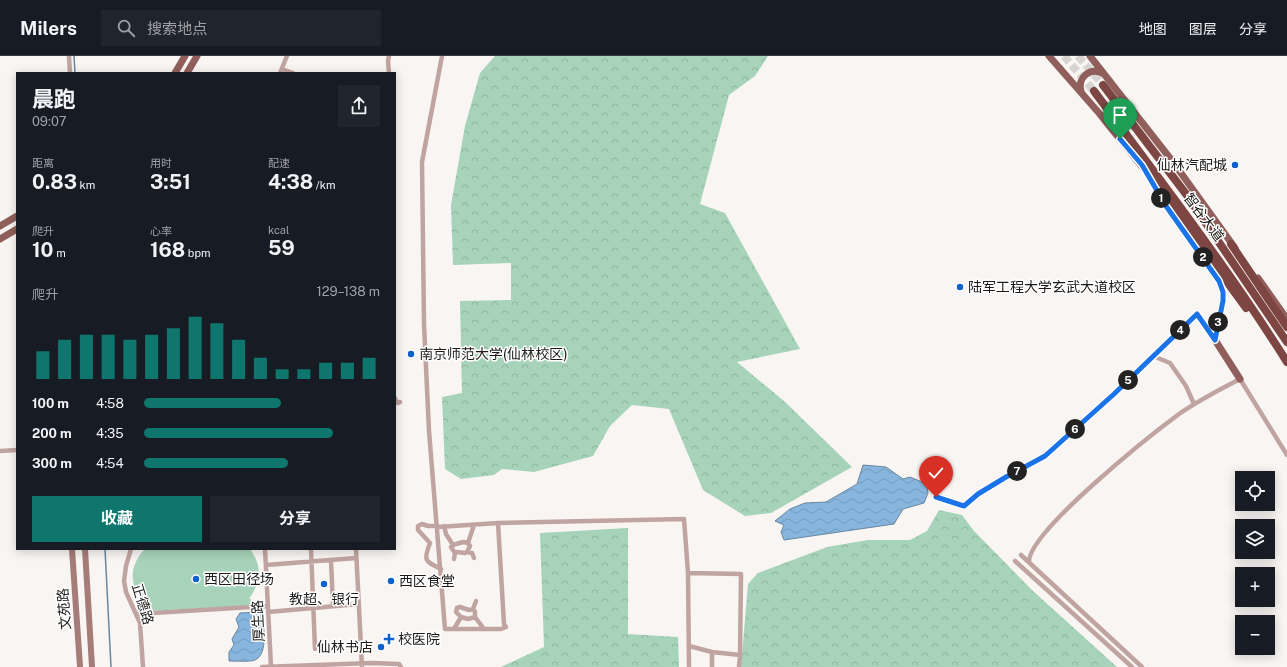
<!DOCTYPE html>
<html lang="zh">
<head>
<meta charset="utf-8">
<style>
	body { margin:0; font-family:"Public Sans","Noto Sans SC",sans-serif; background:#20242c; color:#f1f3f6; height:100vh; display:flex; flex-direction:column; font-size:15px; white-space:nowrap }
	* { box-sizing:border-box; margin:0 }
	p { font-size:13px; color:#9ea1a6 }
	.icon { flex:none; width:22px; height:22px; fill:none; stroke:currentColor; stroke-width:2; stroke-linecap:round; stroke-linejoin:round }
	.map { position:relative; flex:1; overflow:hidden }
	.drawer { position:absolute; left:16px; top:16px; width:380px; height:478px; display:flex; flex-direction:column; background:#171b24; border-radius:0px; box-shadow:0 2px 10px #0003 }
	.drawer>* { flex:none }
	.fabs { position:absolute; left:1235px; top:415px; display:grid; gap:8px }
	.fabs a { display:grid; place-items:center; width:40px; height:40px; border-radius:0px; background:#171b24; box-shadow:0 2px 10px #0003; font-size:20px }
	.pin { position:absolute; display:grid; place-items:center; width:34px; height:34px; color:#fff; margin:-41px -17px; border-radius:50% 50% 50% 0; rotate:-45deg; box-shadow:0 0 4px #0007 }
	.pin .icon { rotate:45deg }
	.km { position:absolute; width:20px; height:20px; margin:-10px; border-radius:50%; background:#222; color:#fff; font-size:11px; line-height:20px; text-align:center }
	.round { display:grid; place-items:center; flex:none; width:42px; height:42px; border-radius:0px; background:#20242c }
	.summary { display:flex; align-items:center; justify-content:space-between; height:68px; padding:0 16px }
	h1 { font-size:22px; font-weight:700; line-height:30px }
	.metrics { display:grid; grid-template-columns:repeat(3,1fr); gap:6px; height:68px; padding:4px 16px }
	.metrics div { display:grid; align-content:center }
	.metrics b { font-size:20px; font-weight:700 }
	.metrics small { font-size:11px; font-weight:400 }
	.metrics p { font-size:11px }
	.chart { height:112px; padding:8px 16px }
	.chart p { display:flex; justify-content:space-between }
	.chart svg { width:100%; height:72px; margin-top:4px; stroke:#0f766e; stroke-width:6 }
	.button { display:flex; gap:8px; margin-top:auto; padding:8px 16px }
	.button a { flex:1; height:46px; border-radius:0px; background:#0f766e; color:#fff; font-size:16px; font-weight:700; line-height:46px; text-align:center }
	.button a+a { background:#20242c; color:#f1f3f6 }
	ul { padding:0 16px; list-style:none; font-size:13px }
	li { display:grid; grid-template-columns:64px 48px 1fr; align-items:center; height:30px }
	li i { height:10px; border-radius:5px; background:#0f766e }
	header { display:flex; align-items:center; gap:24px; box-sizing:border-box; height:56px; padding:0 20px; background:#171b24; border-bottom:1px solid #363941 }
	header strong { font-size:19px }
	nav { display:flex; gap:22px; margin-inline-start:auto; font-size:14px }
	.search { width:280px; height:36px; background:#20242c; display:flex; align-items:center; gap:10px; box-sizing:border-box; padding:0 14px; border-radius:0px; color:#9ea1a6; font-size:15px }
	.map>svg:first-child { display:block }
</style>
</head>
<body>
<header>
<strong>Milers</strong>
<div class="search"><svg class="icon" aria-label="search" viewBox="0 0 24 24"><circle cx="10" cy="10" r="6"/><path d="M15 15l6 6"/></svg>搜索地点</div>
<nav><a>地图</a><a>图层</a><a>分享</a></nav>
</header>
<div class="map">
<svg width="1287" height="611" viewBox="0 0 1287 611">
	<defs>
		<pattern id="forest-crowns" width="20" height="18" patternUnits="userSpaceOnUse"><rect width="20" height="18" fill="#a6d3b9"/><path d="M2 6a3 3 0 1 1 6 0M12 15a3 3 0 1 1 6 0" fill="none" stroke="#8eb59e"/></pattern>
		<pattern id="water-waves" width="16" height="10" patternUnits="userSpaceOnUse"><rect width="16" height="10" fill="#87b5dd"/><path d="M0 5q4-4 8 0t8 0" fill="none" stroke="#749bbd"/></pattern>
	</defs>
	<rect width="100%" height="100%" fill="#f9f5f3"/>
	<!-- forest -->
	<path fill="url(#forest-crowns)" d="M495 0H768L755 20 729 39 700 148 725 157 800 293 737 306 784 345 852 411 771 457 745 460 703 434 669 353 632 349 610 370 593 400 534 416 502 413 494 419 461 423 445 413 442 341 462 337 460 245 511 244V207L453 209 451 149 465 70 480 17Z
		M939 454 962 459 974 475 1033 535 1117 611H741L748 528 758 517 827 491 868 484H910L927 475Z
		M628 472V578L678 581 679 611H501L544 591 540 477Z"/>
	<!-- garden -->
	<path fill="#a6d3b9" d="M142 493H250C263 511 261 525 249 543H251V550L146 555V548L147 547C129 533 128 511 144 494Z"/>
	<!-- water -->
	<path fill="url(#water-waves)" stroke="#6787a2" d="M863 409 886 411 903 423 910 421 922 426 927 430 928 437 924 447 903 453 894 468 784 484 781 476 784 469 775 465 790 453 805 447 826 446 857 428Z
		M262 556C263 568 269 598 255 604 250 606 235 605 229 605V596L234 589 232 583 239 571 236 563 240 557Z"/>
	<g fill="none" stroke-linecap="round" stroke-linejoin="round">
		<!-- stream -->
		<path stroke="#6787a2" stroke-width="1.5" d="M74 0 75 17
			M105 493 111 611"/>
		<!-- highway-tunnel -->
		<path stroke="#d8d4d2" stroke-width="8" stroke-dasharray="8 4" stroke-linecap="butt" d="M1064 0 1094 35
			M1078 0 1103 29"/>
		<!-- street -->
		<path stroke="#c0a4a1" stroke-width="4.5" d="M69 0 70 17
			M442 0 422 106 424 268 429 375 445 573H501L506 571 504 568 498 467
			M282 13 293 17
			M280 17 287 0
			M389 17 388 5 389 0
			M1153 300 1170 307 1186 330 1194 348
			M395 342 397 347 400 346
			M0 395 17 394
			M936 441 964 450 978 439 1006 421 1045 400 1114 338 1197 258 1215 284
			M433 470H428L422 468 418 470V474L430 487C423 505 425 505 441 513
			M444 470 446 478 453 489 451 491 455 497 454 503
			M438 471 498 467 684 463 688 517 689 611
			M453 489 463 486 468 487
			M131 493 126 510 124 525 126 536 140 567 143 611
			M265 493 271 611
			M311 493 315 593
			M356 493 362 611
			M467 496 470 490 468 487 474 469
			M455 497 457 496 465 497 467 496 472 497 474 502
			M1021 499 1142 611
			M331 504 333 550
			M1015 505 1132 611
			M1029 506C1028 476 1152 378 1179 358 1199 344 1219 334 1240 323L1287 399
			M266 509 356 502
			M688 517 741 518 740 599 712 596 689 590
			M473 553 476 545
			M268 556 359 548
			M136 558 268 550
			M461 561 456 556 457 552 460 551 469 554 473 553 475 556V561
			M454 573 461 561 468 563 475 561 484 573
			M262 611 372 607 399 608 401 611
			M712 611V596
			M739 611 740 599"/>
		<!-- secondary -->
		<path stroke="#a57c78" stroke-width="6" d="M72 493 80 611
			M85 493 92 611"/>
		<!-- primary -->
		<path stroke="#905f5b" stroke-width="7" d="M1049 0 1099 57 1144 113
			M1090 0 1173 106 1235 192
			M175 17 185 0
			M187 17 197 0
			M1081 35C1077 21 1091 10 1104 18
			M1159 138 1219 225 1223 236V245L1215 284 1240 323
			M0 170 17 160
			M0 183 17 173
			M1258 222 1287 263"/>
		<!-- highway -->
		<path stroke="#7d4642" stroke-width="8" d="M1103 29 1186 138 1287 286
			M1094 35C1160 124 1228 212 1287 306
			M1142 109 1246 252
			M1231 188 1287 271"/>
	</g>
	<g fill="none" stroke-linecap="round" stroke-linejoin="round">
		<!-- route casing -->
		<g stroke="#fff" stroke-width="8">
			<path id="route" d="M936 441 964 450 978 438 1006 421 1045 400 1114 338 1197 258 1215 284 1223 245V236L1219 225 1166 150 1142 109 1120 83"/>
		</g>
		<!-- route -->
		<use href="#route" stroke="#1a73e8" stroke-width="5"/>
	</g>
	<!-- markers -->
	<g fill="#0e61ca" stroke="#fff" stroke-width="1.5">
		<circle cx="1235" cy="109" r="4"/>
		<circle cx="960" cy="231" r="4"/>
		<circle cx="411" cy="298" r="4"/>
		<circle cx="196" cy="523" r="4"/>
		<circle cx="391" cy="525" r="4"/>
		<circle cx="324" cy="528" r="4"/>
		<path d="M387 577h4v4h4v4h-4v4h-4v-4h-4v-4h4z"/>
		<circle cx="381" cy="591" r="4"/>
	</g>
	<g text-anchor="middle" stroke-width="3" stroke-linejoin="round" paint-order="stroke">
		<!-- poi labels -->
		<g font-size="14" fill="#1c1b1a" stroke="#fff" text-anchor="start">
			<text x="1227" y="114" text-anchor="end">仙林汽配城</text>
			<text x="968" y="236">陆军工程大学玄武大道校区</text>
			<text x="419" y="303">南京师范大学(仙林校区)</text>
			<text x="204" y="528">西区田径场</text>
			<text x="399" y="530">西区食堂</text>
			<text x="324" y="548" text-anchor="middle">教超、银行</text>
			<text x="398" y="588">校医院</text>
			<text x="373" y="596" text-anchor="end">仙林书店</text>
		</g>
		<!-- street labels -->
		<g font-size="14" fill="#1c1b1a" stroke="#fff">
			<text transform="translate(1204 161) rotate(53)" y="5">智谷大道</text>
			<text transform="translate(143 548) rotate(73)" y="5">正德路</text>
			<text transform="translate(64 553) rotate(-94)" y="5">文苑路</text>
			<text transform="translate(258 565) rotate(-93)" y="5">厚生路</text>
		</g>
	</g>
</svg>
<div class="fabs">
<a><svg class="icon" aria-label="locate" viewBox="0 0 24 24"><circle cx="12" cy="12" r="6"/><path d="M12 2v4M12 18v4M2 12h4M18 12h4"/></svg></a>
<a><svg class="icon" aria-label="layers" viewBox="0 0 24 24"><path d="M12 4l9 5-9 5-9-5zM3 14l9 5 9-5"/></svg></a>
<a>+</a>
<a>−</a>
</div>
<div class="pin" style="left:1120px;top:83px;background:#1e9e55"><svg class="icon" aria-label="arrive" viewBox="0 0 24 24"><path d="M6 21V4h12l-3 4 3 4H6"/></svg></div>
<div class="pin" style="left:936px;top:441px;background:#d93025"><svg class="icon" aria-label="check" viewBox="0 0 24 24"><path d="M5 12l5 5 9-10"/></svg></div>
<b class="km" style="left:1161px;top:142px">1</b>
<b class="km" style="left:1203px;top:201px">2</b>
<b class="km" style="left:1218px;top:266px">3</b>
<b class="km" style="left:1180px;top:274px">4</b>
<b class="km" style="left:1128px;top:324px">5</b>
<b class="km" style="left:1075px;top:373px">6</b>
<b class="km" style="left:1017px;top:415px">7</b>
<section class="drawer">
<div class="summary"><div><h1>晨跑</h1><p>09:07</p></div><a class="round"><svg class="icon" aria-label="share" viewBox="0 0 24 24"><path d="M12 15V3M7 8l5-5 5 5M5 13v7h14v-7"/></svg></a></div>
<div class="metrics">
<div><p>距离</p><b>0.83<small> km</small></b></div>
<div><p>用时</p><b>3:51</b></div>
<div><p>配速</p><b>4:38<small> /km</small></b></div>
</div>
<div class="metrics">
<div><p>爬升</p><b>10<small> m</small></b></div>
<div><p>心率</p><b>168<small> bpm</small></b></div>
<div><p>kcal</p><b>59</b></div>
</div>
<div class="chart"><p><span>爬升</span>129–138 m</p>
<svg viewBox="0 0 160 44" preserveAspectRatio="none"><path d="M5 44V27M15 44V20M25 44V17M35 44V17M45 44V20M55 44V17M65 44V13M75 44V6M85 44V10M95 44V20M105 44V31M115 44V38M125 44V38M135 44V34M145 44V34M155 44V31"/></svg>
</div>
<ul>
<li><b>100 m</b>4:58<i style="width:58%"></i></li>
<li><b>200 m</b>4:35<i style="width:80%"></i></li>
<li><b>300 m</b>4:54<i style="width:61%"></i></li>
</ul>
<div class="button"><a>收藏</a><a>分享</a></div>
</section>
</div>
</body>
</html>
